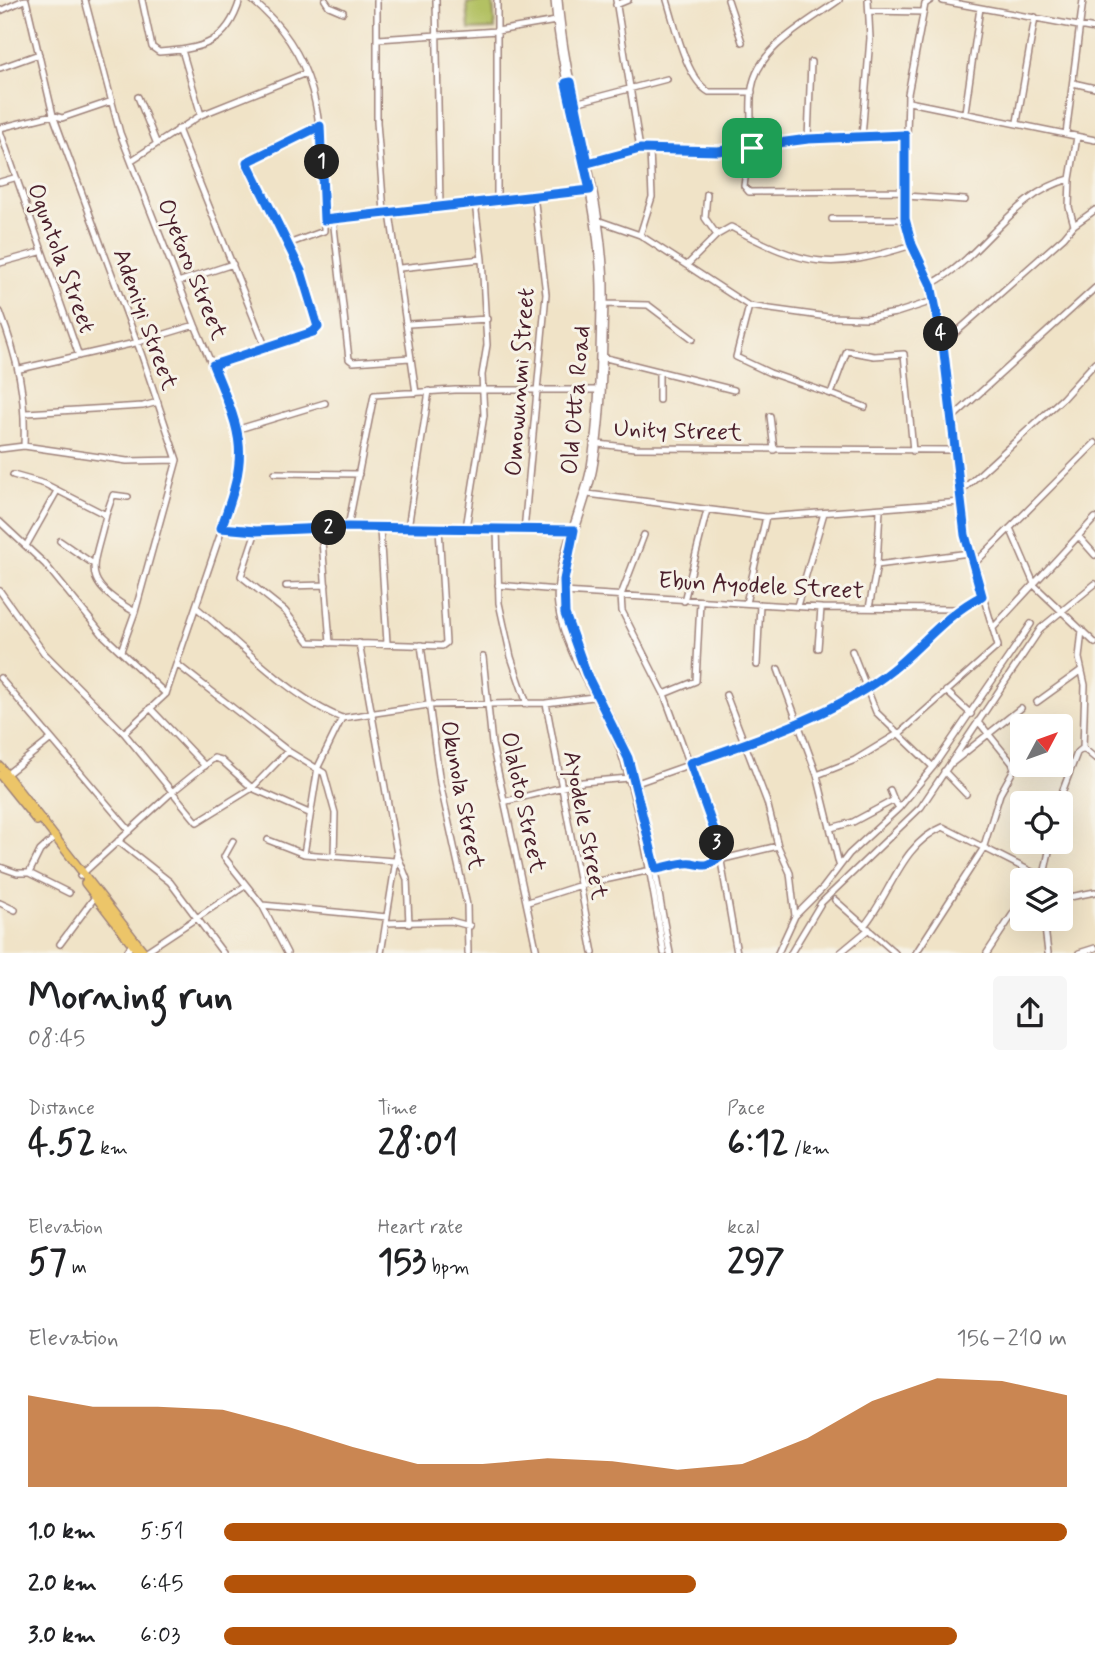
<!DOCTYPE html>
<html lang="en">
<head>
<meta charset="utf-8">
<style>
	body { margin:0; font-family:Mynerve,sans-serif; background:#f6f6f6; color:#202124; height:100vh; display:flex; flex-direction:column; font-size:26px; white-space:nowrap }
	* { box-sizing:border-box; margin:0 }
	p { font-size:23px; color:#757577 }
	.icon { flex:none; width:38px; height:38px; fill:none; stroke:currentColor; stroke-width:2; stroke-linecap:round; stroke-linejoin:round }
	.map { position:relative; height:953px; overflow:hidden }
	.panel { display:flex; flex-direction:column; background:#fff; flex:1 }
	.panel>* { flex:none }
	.needle { width:46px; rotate:49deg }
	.buttons { position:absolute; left:1010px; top:714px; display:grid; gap:14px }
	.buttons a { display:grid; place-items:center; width:63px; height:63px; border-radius:7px; background:#fff; box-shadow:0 7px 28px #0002; font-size:35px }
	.pin { position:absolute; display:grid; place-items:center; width:60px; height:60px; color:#fff; margin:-30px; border-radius:14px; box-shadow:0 4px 10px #0006 }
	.km { position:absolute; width:35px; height:35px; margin:-18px; border-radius:50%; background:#222; color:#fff; font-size:19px; line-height:35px; text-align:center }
	.round { display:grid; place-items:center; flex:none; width:74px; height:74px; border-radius:7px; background:#f6f6f6 }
	.head { display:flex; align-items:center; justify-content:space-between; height:119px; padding:0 28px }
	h1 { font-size:38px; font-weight:700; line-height:52px }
	.stats { display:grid; grid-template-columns:repeat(3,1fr); gap:10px; height:119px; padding:7px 28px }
	.stats div { display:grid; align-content:center }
	.stats b { font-size:35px; font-weight:700 }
	.stats small { font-size:19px; font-weight:400 }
	.stats p { font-size:19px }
	.chart { height:196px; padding:14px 28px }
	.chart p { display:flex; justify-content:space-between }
	.chart svg { width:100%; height:126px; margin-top:7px; fill:#b45309; opacity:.7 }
	ul { padding:0 28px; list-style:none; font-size:23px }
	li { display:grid; grid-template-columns:112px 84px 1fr; align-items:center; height:52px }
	li i { height:18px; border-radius:9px; background:#b45309 }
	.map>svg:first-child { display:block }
</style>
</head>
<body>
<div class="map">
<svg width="1095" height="953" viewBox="0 0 1095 953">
	<rect width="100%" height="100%" fill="#f7f3e8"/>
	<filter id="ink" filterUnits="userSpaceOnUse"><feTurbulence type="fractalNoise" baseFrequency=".0143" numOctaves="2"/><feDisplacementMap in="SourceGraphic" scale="14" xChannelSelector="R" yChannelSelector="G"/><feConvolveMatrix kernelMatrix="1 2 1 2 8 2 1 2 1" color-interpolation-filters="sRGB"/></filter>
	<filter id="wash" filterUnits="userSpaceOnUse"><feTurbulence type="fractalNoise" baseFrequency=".00686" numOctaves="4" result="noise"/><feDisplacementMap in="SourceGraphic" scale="28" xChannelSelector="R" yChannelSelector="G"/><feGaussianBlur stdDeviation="1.57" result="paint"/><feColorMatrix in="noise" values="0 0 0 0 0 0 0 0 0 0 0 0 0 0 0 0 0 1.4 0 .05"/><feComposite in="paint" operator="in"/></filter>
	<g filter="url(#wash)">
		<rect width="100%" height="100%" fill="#f0e3c7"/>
		<!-- green -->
		<path fill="#b3c163" stroke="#7e7047" stroke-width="2" d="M493 1 495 29 469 30 467 3Z"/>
	</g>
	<g filter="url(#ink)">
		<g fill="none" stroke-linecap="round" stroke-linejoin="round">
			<!-- minor casing -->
			<g stroke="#9d8179" stroke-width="8">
				<path id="minor" d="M26 0 53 115 141 353 177 460 135 612 121 651
					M85 0 120 133 195 325 239 429 240 450 234 494 166 694 124 733
					M142 0 152 47 159 52C202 49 227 44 240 0
					M252 0C326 61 321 133 324 220
					M325 0 329 6 343 12
					M377 0V122L384 212
					M436 0 440 206
					M497 0V201
					M554 0C562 103 602 199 600 303 599 357 599 413 590 467 583 507 552 568 558 606 567 662 605 703 622 756 643 820 652 887 664 953
					M559 0C567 102 607 200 605 303 603 357 604 414 594 467 587 509 557 565 563 606 571 661 610 704 628 756 650 819 656 887 670 953
					M616 0 640 149
					M667 0C675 25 686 79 709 92H752
					M728 0 742 42
					M943 1 1095 29
					M616 5 628 0
					M0 11 24 0
					M869 11 924 12
					M378 39 497 31 556 21
					M182 50 201 115
					M0 68 39 54
					M1073 83 1095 88
					M138 97 156 142
					M909 102 1095 140
					M575 103 667 79
					M965 112 980 8
					M1017 122 1035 17
					M0 128 53 115 62 118 112 101
					M178 129 265 346
					M0 131 79 356
					M1066 134 1083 0
					M862 137 870 38 868 0
					M808 139 811 62
					M752 148C752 129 749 107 752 88 758 47 809 22 839 0
					M749 149 744 186 749 192 906 191
					M132 160 201 115 306 73
					M588 163 640 149 718 151 808 139 905 135
					M1070 179 1069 207 1074 225
					M0 182 14 178
					M707 194 705 218 717 235
					M906 196 965 200
					M390 213 416 393
					M333 218 349 359 353 362 410 358
					M832 219H905
					M600 221 640 235 749 306 828 317 867 318 896 313 933 301
					M640 235 652 197 650 150
					M288 244 324 231V220L333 218 590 190
					M0 263 40 252
					M688 264 717 235 731 227C806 267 830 271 912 245
					M400 268 482 259
					M178 282 233 264
					M931 284C983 258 1012 193 1070 179L1077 137
					M605 304 648 305 693 339
					M749 306 736 357 770 373 831 394 847 351 874 356 904 354 913 451
					M0 312C18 359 26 395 24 446
					M409 324 487 319
					M943 344 1064 237 1074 225 1095 210
					M602 357 734 390
					M213 365 317 330 301 271 247 167 250 159 320 126
					M20 369 135 343 195 325
					M831 394 865 407
					M659 400V371
					M26 413 143 406 158 402
					M770 416 774 450
					M950 420 1095 288
					M239 429 325 403
					M598 444 635 448 954 450
					M0 449 24 446 127 461 177 460
					M275 473 359 474
					M13 475 45 484 106 515C95 568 76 579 135 612
					M960 492 1063 398 1095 363
					M588 494 766 517 961 502
					M106 515 113 495 128 497
					M0 522 45 564 103 635 166 694
					M348 527 374 395 455 390H597
					M221 528 256 531 348 527 574 531
					M321 528 330 643
					M408 528 429 391
					M466 528 484 415 482 375 487 345 482 259 475 203
					M1010 528 1035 586 1095 643
					M380 529 387 643
					M497 529 499 603 511 657 527 704
					M256 531 241 576 285 611 309 642 442 646 446 643 439 528
					M524 531 546 294 534 195
					M644 535 621 595 622 611 664 694 717 838 737 953
					M1079 537 1095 555
					M60 541 92 563
					M26 546 57 491
					M877 565 969 553
					M973 565 1095 443
					M498 585 558 590
					M286 586 326 585
					M0 591 44 653 124 733 197 822 252 788 288 751
					M563 592 821 608 957 609
					M684 601 707 510
					M746 603 766 517
					M797 606 824 513
					M197 608C240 644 291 698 342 718
					M869 608 877 565 880 510
					M994 627 1095 518
					M359 643 397 854 381 953
					M421 645 440 783 467 905 468 953
					M818 648 821 608
					M852 651 876 712 933 767
					M483 657 492 744 537 953
					M178 665 288 751 324 773 335 813 334 856
					M757 665 760 604
					M778 669 817 775 839 864
					M0 678 130 831
					M946 691 971 714
					M664 694 696 681 700 602
					M726 695 767 802 778 846 790 873 795 916 778 953
					M1037 702 1080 671
					M546 703 593 953
					M150 708 205 766
					M1083 748 1095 758
					M952 763 1021 708
					M944 771 966 794
					M7 774 51 739
					M817 775 855 760 901 732 998 646 965 535 943 344 931 284 912 245 905 219 908 94 925 4 931 0
					M637 783 745 745 829 708 891 671 957 609 982 596
					M890 790 894 800
					M507 801 583 782 629 778
					M1058 803 1077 753 1083 748 1085 685 1079 658 1082 630
					M831 828 853 822 894 800 899 808
					M268 840 304 854 394 861
					M118 841 170 882 223 953
					M233 841 224 857 262 905 287 953
					M304 854 318 767 342 718 428 705 546 703 593 697
					M397 854 407 879 409 924
					M719 860 778 846
					M0 867 17 873H29L40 851 52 840
					M656 869C666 868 682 862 692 863 705 866 707 867 719 858
					M29 873 69 893
					M80 876 171 793 214 758 221 760 252 788 309 813
					M1043 880 1051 842
					M1060 899 1095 892
					M835 900 895 953
					M528 902 581 885 651 870
					M0 903 15 910
					M262 905 387 917
					M795 916 823 888 849 854 899 808 933 767 1031 624
					M1044 919 1048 953
					M386 923 451 921 470 926
					M864 926C891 894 901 844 943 827L1038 875
					M60 944 95 897
					M145 952 245 886
					M126 953 132 944
					M791 953 821 903 921 807 1041 628 1095 584
					M840 953 869 929
					M916 953 983 849 1000 794 1014 769 1012 763 978 721
					M987 953 1022 900
					M1079 953 1095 948"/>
			</g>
			<!-- major casing -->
			<g stroke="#9d8179" stroke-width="10">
				<path id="major" d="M0 766 145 953
					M0 775 37 821
					M85 883 139 953"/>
			</g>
			<!-- minor -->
			<use href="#minor" stroke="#fff" stroke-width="5"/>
			<!-- major -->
			<use href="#major" stroke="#ecc569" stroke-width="7"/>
		</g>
	</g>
	<g fill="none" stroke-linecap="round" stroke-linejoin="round" filter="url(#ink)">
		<!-- route casing -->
		<g stroke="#fff" stroke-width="14">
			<path id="route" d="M571 82 588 163 640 149 718 151 808 139 905 135V219L912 245 931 285 943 344 965 535 982 596C946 614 923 645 892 670 839 713 754 741 690 763L717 838 719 858C707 867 705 866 692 863 682 861 666 868 656 869L628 758 586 673 565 614 564 580 574 530 348 527 256 531 221 528C250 451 243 438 213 365L313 332 318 327 301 271 247 162 320 126 324 220 590 190 566 83Z"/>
		</g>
		<!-- route -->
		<use href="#route" stroke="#1a73e8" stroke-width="9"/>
	</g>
	<g text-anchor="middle" stroke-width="6" stroke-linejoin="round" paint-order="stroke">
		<!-- street labels -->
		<g font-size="24" fill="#4a1f2b" stroke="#f7f3e8">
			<text transform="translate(62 258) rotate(70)" y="8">Oguntola Street</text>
			<text transform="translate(193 269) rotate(68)" y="8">Oyetoro Street</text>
			<text transform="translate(146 319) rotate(70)" y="8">Adeniyi Street</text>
			<text transform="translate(519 382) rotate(-86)" y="8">Omowunmi Street</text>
			<text transform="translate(575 400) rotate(-85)" y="8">Old Otta Road</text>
			<text transform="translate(678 430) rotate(2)" y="8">Unity Street</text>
			<text transform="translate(761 585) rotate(3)" y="8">Ebun Ayodele Street</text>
			<text transform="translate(463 795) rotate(79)" y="8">Okunola Street</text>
			<text transform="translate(524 802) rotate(78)" y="8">Olaloto Street</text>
			<text transform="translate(586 825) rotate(79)" y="8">Ayodele Street</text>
		</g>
	</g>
</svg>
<div class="buttons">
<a><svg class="needle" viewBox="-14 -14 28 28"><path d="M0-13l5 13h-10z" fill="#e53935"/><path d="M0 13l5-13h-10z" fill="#757577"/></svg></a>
<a><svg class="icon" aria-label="locate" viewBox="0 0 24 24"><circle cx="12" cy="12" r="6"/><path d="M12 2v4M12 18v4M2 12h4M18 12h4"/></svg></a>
<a><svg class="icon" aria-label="layers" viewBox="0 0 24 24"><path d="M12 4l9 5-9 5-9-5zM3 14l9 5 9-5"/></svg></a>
</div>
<div class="pin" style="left:752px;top:148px;background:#1e9e55"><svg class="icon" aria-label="arrive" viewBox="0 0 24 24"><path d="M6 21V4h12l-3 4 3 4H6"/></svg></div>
<b class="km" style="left:322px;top:162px">1</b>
<b class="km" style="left:329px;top:528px">2</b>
<b class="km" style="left:717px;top:843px">3</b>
<b class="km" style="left:941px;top:334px">4</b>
</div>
<section class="panel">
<div class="head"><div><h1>Morning run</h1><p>08:45</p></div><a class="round"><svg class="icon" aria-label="share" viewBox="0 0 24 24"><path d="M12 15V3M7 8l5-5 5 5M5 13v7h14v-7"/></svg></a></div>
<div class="stats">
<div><p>Distance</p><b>4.52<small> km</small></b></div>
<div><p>Time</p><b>28:01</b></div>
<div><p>Pace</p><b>6:12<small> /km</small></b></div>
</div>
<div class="stats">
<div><p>Elevation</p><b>57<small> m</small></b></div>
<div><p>Heart rate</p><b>153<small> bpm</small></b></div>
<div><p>kcal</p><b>297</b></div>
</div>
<div class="chart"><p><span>Elevation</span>156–210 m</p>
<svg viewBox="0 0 160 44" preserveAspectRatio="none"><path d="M0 44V12L10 16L20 16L30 17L40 23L50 30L60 36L70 36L80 34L90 35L100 38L110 36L120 27L130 14L140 6L150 7L160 12V44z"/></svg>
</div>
<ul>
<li><b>1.0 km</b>5:51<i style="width:100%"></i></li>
<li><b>2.0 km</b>6:45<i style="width:56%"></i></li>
<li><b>3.0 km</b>6:03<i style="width:87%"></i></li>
</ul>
</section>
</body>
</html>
